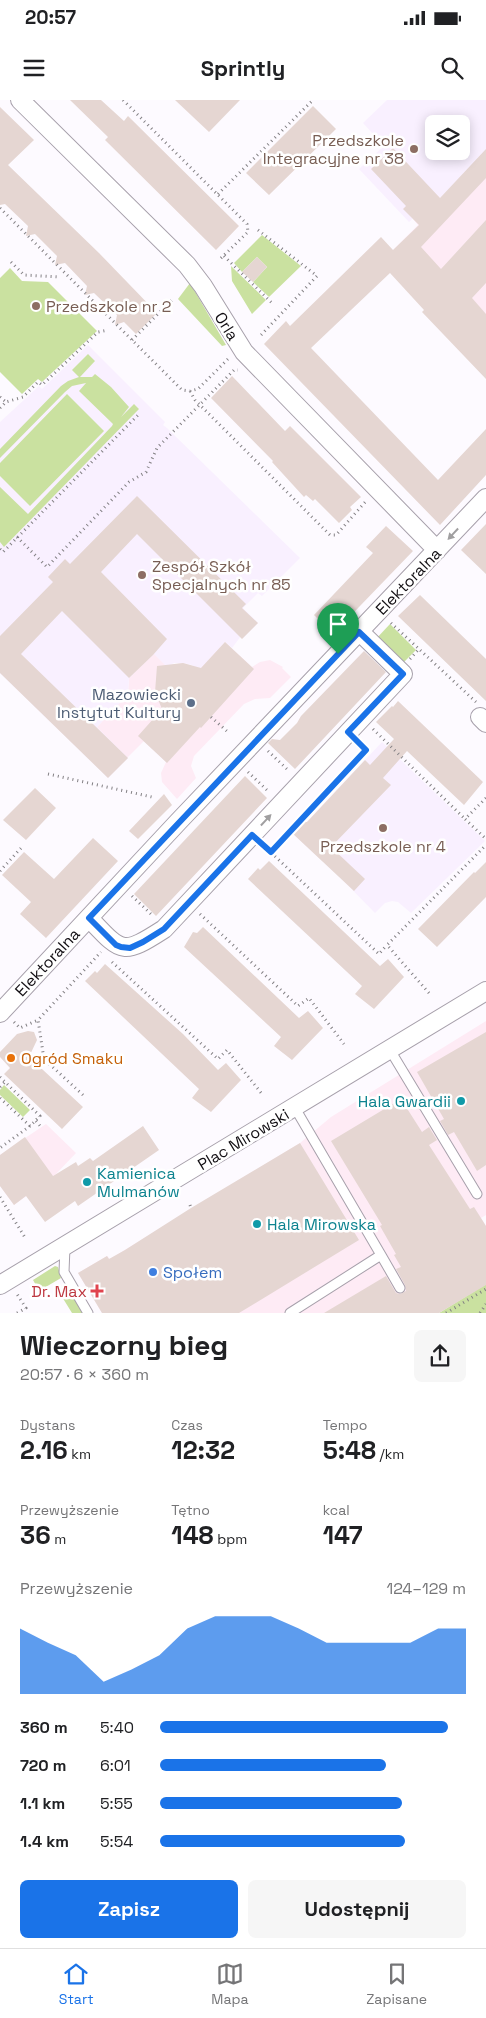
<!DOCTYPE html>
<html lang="pl">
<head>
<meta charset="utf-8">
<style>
	body { margin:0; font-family:"Space Grotesk",sans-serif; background:#f6f6f6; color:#202124; height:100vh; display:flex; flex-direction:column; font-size:19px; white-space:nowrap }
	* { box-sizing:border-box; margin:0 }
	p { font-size:16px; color:#757577 }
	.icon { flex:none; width:28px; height:28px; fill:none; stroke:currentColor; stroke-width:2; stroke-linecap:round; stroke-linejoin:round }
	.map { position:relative; height:1213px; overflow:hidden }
	.sheet { display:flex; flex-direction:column; background:#fff; flex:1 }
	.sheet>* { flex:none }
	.fabs { position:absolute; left:425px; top:15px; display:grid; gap:10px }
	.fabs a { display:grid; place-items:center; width:45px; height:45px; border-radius:8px; background:#fff; box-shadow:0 2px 12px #0003; font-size:25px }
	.pin { position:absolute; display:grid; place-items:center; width:42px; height:42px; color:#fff; margin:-51px -21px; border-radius:50% 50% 50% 0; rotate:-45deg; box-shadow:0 0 5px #0007 }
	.pin .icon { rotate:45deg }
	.round { display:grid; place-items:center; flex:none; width:52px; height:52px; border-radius:8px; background:#f6f6f6 }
	.head { display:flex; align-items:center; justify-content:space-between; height:85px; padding:0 20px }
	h1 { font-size:28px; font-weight:800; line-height:38px }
	.figures { display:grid; grid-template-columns:repeat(3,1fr); gap:8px; height:85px; padding:5px 20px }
	.figures div { display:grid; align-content:center }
	.figures b { font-size:25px; font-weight:800 }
	.figures small { font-size:14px; font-weight:400 }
	.figures p { font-size:14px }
	.chart { height:140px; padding:10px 20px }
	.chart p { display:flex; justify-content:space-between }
	.chart svg { width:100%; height:90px; margin-top:5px; fill:#1a73e8; opacity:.7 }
	.action { display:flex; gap:10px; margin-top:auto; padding:10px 20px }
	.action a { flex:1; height:58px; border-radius:8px; background:#1a73e8; color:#fff; font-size:20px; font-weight:800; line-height:58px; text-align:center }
	.action a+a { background:#f6f6f6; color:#202124 }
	ul { padding:0 20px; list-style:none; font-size:16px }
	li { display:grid; grid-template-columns:80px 60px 1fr; align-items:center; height:38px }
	li i { height:12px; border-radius:6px; background:#1a73e8 }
	.status { display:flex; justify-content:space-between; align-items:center; height:35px; padding:0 25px; background:#fff; direction:ltr }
	.status svg { height:14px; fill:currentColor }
	header { display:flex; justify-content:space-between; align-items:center; height:65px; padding:0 20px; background:#fff; font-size:22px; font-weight:800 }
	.menu { display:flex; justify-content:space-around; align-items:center; height:70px; border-top:1px solid #e0e0e0; background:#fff; font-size:14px; color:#757577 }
	.menu a { display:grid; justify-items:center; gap:2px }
	.menu .on { color:#1a73e8 }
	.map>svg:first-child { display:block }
</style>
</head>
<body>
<div class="status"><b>20:57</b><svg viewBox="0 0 49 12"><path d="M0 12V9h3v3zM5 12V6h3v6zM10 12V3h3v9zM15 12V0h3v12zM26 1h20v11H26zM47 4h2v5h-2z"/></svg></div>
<header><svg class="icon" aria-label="menu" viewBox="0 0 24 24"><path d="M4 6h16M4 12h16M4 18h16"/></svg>Sprintly<svg class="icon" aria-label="search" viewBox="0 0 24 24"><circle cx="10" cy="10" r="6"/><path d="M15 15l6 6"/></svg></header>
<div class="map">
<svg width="486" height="1213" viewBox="0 0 486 1213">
	<rect width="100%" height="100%" fill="#fdfaff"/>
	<!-- commercial -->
	<path fill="#feebf5" d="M486 54V248L392 151 418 125 413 119 438 95 440 98Z
		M225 542 252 567 260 562 270 560 283 567 282 568 291 577 270 598 255 599 244 604 194 656 191 666 196 678 177 699 162 682 161 673 166 662 144 641 127 658 96 628 128 594 129 578 154 553 170 565 183 563 196 567Z
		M486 921V1115L481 1118 486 1126 439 1213H102L78 1173 107 1156 110 1159 300 1043 331 1017Z
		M46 1024 76 1053 56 1074 14 1105 0 1086V1055Z"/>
	<!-- built -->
	<path fill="#f9f0ff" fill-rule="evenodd" d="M387 0H486V54L440 98 438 95 409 122 359 69 387 43 385 41 382 44 363 23ZM434 24H461V51H434Z
		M88 245 165 322 163 325 167 328 300 458 262 496 258 493 243 508 258 523 243 538 241 536 232 548 225 542 199 570 192 565 183 563H174L167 567 154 554 129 578 128 594 97 627 128 658 108 678 0 573V322L39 286 42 289Z
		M382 642 485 741 411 813 398 802 392 801 385 803 375 813 321 758 320 759 291 732 305 724Z"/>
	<!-- green -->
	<path fill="#cae1a0" d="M262 135 301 166 269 197 253 182 267 167 257 157 242 172 234 163Z
		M231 166 266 200 252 214 232 181Z
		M10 168 22 181 48 182 97 231 42 282 38 279 22 294 0 272V178Z
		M190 183 226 245 222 246 178 199Z
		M88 254 95 261 80 277H92L95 274 111 287 129 307 121 317 134 304 139 309 4 447 0 442V387L28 414 112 326 113 324 79 291 86 283 72 286 65 292 0 358V349L61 286 68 281 79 277 72 270Z
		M67 294 104 331 30 406 0 376V363Z
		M390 524 416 550 401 565 375 540Z
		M4 985 30 1010 23 1017 0 995V990Z
		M55 1166 58 1167 61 1178 44 1188 37 1187 33 1180Z
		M486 1184V1213H439Z
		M66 1185 83 1213H72L59 1192 60 1188Z"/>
	<!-- building -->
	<path fill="#e5d6d2" d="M70 0H101L124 21 128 16 239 126 216 150 105 40 108 37Z
		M175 0H240L209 32Z
		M313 6 336 29 269 95 246 73Z
		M0 7 34 40 8 65 99 153 157 213 136 234 124 222 115 225 117 215 94 193 85 195 87 186 65 163 55 165 57 156 35 134 26 136 28 126 5 104 0 105Z
		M393 48 440 98 486 49V78L421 147 441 169 486 120V183L472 198 486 214V279L422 212 424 210 390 173 311 248 438 380 486 329V375L440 425 264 244 286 221 290 226 381 137 393 150 419 125 403 109 406 106 371 69Z
		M257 157 267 167 253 182 242 172Z
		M232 276 285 331 290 326 361 397 350 407 352 410 339 423 315 399 313 401 306 395 304 397 272 362 273 361 211 298Z
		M137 396 246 504 242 508 258 523 242 539 137 434 101 472 167 539 153 555 129 578 62 511 21 554 128 658 108 678 0 573V536L53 482 48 477 65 459 70 464Z
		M486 424V474L461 450Z
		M386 426 413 451 333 534 314 515 373 453 366 447Z
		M420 495 486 559V601L398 516Z
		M225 542 254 569 201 628 200 627 167 663 138 636 162 609 155 592 157 566 183 563 201 568Z
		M364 551 386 572 295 669 268 643 272 639 280 640 297 623 301 616Z
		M398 601 483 682 464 705 407 651 383 678 391 685 331 747 365 779 354 791 291 732 301 722H307L365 660 370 665 394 639 376 622 392 606 393 607Z
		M245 676 267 698 156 816 134 794Z
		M35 688 56 708 26 740 3 720Z
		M164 694 172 705 138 739 129 731Z
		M93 738 118 761 46 838 20 814 31 802 2 775 24 752 54 779Z
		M269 761 380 866 388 859 404 877 374 909 355 894 362 886 248 779 258 768 260 770Z
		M486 762V797L437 847 418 829 474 772 475 773Z
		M203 827 299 918 308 911 323 928 292 960 274 946 281 937 184 847 193 832 197 833Z
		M105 864 183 934 218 970 226 963 241 980 211 1012 192 998 199 989 85 881 95 871 97 873Z
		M28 931 34 932 37 940 29 957 83 1007 62 1029 4 974 10 968 0 957V952L17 934Z
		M486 932V1065L477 1071 454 1032 448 1035 440 1021 444 1019 417 972Z
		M401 999 422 1032 429 1027 437 1040 429 1045 470 1109 474 1107 486 1126V1185L439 1213H324L386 1176 396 1193 400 1194 406 1191 405 1185 396 1169 401 1167 394 1155 396 1154 380 1126 382 1125 331 1041Z
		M143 1026 159 1050 78 1106 75 1101 45 1122 26 1096 14 1105 0 1086V1055L25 1037 53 1076 76 1062 78 1066 90 1058 93 1061Z
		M300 1043 359 1140 239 1213H102L78 1173 107 1156 109 1159 125 1150 191 1108Z"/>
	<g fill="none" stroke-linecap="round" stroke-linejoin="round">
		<!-- lane casing -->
		<g stroke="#a7a0ab" stroke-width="11">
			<path id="lane" d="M390 950 477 1094
				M65 1147 64 1172 88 1213
				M381 1155 400 1188
				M290 1213 381 1155 295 1008"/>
		</g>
		<!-- street casing -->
		<g stroke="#a7a0ab" stroke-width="20">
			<path id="street" d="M20 0 187 165 203 186 244 252 437 450
				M480 617 486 623
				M89 818C122 853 122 856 164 829L403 574 359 531
				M0 913 178 722 486 398
				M0 1185 486 891"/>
		</g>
		<!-- path -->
		<path stroke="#838084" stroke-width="3" stroke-dasharray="1 4" stroke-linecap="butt" d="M123 0 247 124 248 132 219 160
			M218 94 313 0
			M0 108 182 290 190 291 198 289 228 259
			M258 130 317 176 261 235
			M224 156 273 204
			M11 162 24 175 60 177
			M132 240 172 200
			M190 291 195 300 330 435H336L367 400
			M0 297 6 302
			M0 308 6 302 23 297 38 282 42 285 98 232 108 230
			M17 437 47 467 129 382 146 372 157 348 234 270H238
			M0 449 3 452 140 313
			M391 523 476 602
			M410 559 419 549
			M211 617 229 633
			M373 629 465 719
			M268 651 289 671
			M248 672 269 692
			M48 674 152 697
			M486 698 465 719 486 739
			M264 746 379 854 387 845
			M271 752 366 650 359 643
			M0 771 22 747
			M132 796 153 816
			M200 814 298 906 309 898 344 944
			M112 862 218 959 227 950 262 994
			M429 893 387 845 486 745
			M14 922 20 928 38 920
			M0 977 40 1016 30 1026 0 1048
			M0 987 5 982
			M83 995 44 959 38 920 101 852
			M0 998 30 1026
			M36 1021 41 1027
			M0 1097 26 1139
			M190 1105 191 1108
			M17 1213 26 1208 17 1194
			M446 1213 486 1189
			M480 1213 486 1204"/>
		<!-- lane -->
		<use href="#lane" stroke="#fff" stroke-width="9"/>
		<!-- street -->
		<use href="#street" stroke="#fff" stroke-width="18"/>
	</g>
	<!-- one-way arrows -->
	<defs><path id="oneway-solid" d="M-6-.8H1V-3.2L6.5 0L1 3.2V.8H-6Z" transform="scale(1.25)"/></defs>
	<g fill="#a09fa0">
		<use href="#oneway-solid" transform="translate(453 434) rotate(133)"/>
		<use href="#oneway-solid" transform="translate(266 720) rotate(-47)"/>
	</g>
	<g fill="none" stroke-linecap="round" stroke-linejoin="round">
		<!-- route casing -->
		<g stroke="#fff" stroke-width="10">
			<path id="route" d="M359 532 403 574 348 632 366 650 271 752 252 735 164 829 143 842 130 848 121 847 116 845 89 818Z"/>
		</g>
		<!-- route -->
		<use href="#route" stroke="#1a73e8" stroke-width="6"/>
	</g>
	<!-- markers -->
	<g fill="#8d6e63" stroke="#fff" stroke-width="2">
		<circle cx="414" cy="49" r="5"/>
		<circle cx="36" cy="206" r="5"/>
		<circle cx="142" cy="475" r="5"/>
		<circle cx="383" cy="728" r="5"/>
	</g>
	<circle fill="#5c6f8a" stroke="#fff" stroke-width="2" cx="191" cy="603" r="5"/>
	<circle fill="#e8710a" stroke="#fff" stroke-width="2" cx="11" cy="958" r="5"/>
	<g fill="#0f9aa8" stroke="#fff" stroke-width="2">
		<circle cx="461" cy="1001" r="5"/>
		<circle cx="87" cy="1082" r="5"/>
		<circle cx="257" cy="1124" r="5"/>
	</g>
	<circle fill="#3f7fe0" stroke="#fff" stroke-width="2" cx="153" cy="1172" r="5"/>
	<path fill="#e0444e" stroke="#fff" stroke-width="2" d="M94.5 1183.5h5v5h5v5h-5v5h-5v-5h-5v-5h5z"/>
	<g text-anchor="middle" stroke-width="5" stroke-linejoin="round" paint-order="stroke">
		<!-- education labels -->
		<g font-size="16" fill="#785e54" stroke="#fff" text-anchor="start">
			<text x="404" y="46" text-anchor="end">Przedszkole<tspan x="404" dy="18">Integracyjne nr 38</tspan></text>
			<text x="46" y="212">Przedszkole nr 2</text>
			<text x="152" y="472">Zespół Szkół<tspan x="152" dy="18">Specjalnych nr 85</tspan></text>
			<text x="383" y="752" text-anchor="middle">Przedszkole nr 4</text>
		</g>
		<!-- street labels -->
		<g font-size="16" fill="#110e12" stroke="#fff">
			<text transform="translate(227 226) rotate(58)" y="6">Orla</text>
			<text transform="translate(408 481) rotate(-46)" y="6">Elektoralna</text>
			<text transform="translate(47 862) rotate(-47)" y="6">Elektoralna</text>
			<text transform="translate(243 1039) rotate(-31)" y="6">Plac Mirowski</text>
		</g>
		<!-- service labels -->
		<g font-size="16" fill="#4e5e75" stroke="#fff" text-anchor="end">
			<text x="181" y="600">Mazowiecki<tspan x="181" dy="18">Instytut Kultury</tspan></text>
		</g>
		<!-- food labels -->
		<g font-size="16" fill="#c56008" stroke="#fff" text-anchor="start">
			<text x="21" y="964">Ogród Smaku</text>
		</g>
		<!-- culture labels -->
		<g font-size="16" fill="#0d838f" stroke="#fff" text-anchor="start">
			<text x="451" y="1007" text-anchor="end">Hala Gwardii</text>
			<text x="97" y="1079">Kamienica<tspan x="97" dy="18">Mulmanów</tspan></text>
			<text x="267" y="1130">Hala Mirowska</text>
		</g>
		<!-- shop labels -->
		<g font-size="16" fill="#366cbe" stroke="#fff" text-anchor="start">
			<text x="163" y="1178">Społem</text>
		</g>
		<!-- health labels -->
		<g font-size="16" fill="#be3a42" stroke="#fff" text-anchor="end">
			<text x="87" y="1197">Dr. Max</text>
		</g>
	</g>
</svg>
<div class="fabs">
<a><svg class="icon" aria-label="layers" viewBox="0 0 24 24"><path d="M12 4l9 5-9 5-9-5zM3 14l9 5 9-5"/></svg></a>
</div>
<div class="pin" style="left:338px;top:554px;background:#1e9e55"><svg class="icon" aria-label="arrive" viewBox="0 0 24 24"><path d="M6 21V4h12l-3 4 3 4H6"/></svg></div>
</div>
<section class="sheet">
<div class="head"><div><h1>Wieczorny bieg</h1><p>20:57 · 6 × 360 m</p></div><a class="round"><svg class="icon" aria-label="share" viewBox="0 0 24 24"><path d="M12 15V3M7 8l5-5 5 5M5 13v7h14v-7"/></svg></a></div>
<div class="figures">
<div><p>Dystans</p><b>2.16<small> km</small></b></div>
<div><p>Czas</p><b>12:32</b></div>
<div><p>Tempo</p><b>5:48<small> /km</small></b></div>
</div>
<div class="figures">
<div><p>Przewyższenie</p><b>36<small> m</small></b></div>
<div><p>Tętno</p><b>148<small> bpm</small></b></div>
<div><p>kcal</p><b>147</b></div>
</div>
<div class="chart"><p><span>Przewyższenie</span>124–129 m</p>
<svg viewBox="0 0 160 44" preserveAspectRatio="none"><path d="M0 44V12L10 19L20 25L30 38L40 32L50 25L60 12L70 6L80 6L90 6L100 12L110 19L120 19L130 19L140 19L150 12L160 12V44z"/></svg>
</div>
<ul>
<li><b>360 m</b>5:40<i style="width:94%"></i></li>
<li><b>720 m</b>6:01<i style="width:74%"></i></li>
<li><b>1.1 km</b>5:55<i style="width:79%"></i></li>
<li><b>1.4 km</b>5:54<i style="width:80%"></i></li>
</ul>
<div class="action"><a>Zapisz</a><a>Udostępnij</a></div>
</section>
<nav class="menu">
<a class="on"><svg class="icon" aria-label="home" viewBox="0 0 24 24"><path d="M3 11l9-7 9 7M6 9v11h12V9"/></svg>Start</a>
<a><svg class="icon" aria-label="map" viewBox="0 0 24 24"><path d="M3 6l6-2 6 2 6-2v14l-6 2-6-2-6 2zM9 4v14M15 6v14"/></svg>Mapa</a>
<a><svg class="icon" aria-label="saved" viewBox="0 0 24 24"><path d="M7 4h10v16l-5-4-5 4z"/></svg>Zapisane</a>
</nav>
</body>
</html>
